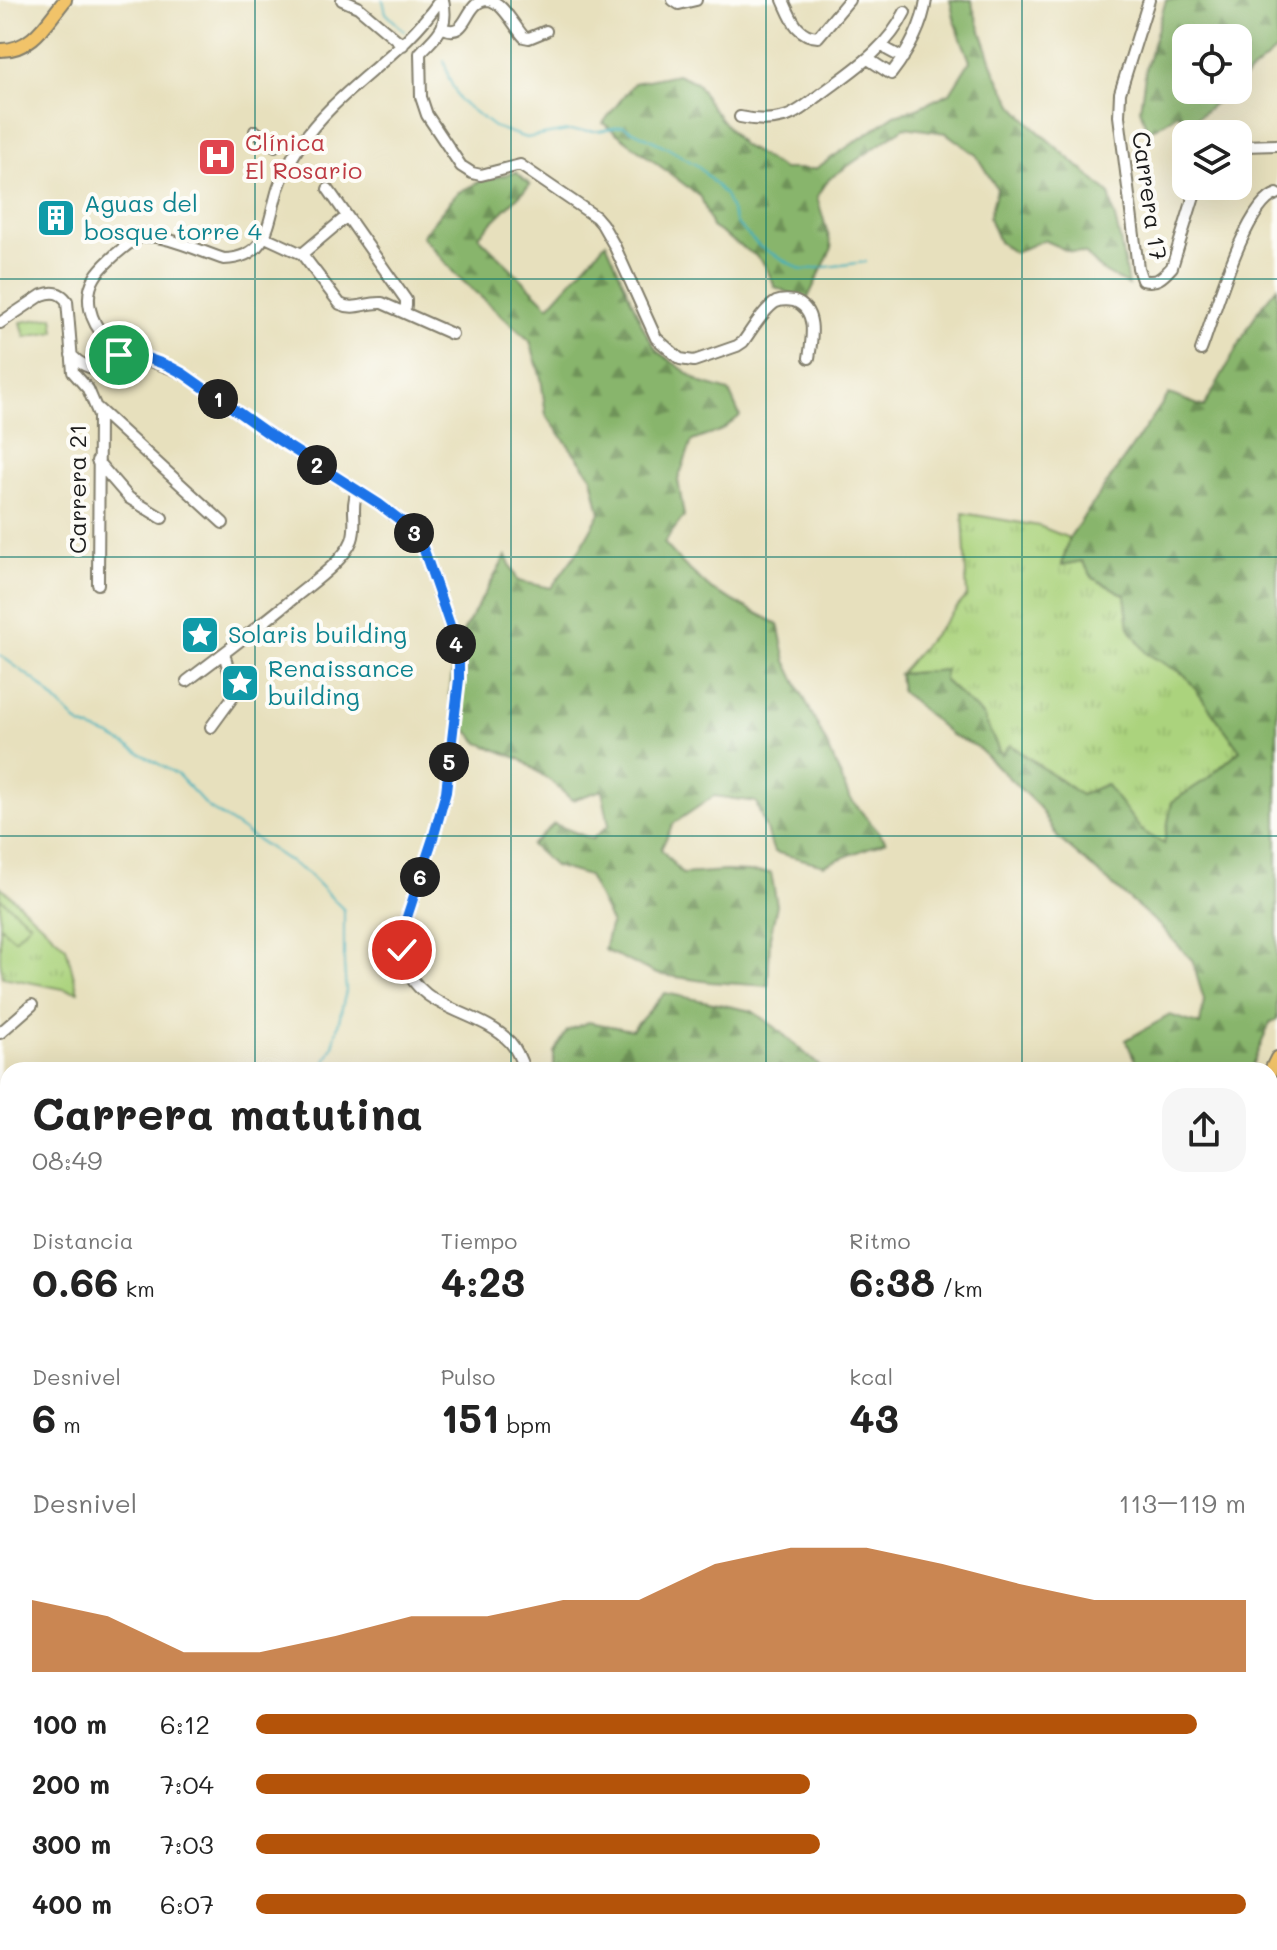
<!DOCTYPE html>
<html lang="es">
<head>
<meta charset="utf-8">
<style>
	body { margin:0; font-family:Mali,sans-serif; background:#f6f6f6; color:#222; height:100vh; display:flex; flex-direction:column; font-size:30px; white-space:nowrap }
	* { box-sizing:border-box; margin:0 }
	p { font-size:26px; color:#767676 }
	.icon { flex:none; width:44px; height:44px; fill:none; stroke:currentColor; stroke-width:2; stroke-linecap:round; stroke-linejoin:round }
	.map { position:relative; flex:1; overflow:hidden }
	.sheet { position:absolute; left:0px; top:1062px; width:1278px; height:888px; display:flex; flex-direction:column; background:#fff; border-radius:24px 24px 0 0; box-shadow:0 8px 32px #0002 }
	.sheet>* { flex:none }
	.fabs { position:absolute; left:1172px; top:24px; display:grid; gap:16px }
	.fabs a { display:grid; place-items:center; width:80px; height:80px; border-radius:16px; background:#fff; box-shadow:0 8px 32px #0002; font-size:40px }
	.pin { position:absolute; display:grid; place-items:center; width:68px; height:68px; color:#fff; margin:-34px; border:4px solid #fff; border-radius:50%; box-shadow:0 2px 8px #0007 }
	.km { position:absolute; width:40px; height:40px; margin:-20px; border-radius:50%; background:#222; color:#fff; font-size:22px; line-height:40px; text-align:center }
	.round { display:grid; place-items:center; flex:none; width:84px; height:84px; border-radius:24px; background:#f6f6f6 }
	.summary { display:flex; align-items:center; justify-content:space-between; height:136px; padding:0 32px }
	h1 { font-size:44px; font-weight:700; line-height:60px }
	.figures { display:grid; grid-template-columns:repeat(3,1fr); gap:12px; height:136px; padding:8px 32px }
	.figures div { display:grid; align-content:center }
	.figures b { font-size:40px; font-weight:700 }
	.figures small { font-size:22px; font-weight:400 }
	.figures p { font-size:22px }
	.chart { height:224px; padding:16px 32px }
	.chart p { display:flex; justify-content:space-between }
	.chart svg { width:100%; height:144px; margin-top:8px; fill:#b45309; opacity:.7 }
	ul { padding:0 32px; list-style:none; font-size:26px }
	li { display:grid; grid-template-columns:128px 96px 1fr; align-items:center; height:60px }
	li i { height:20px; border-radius:10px; background:#b45309 }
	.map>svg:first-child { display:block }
</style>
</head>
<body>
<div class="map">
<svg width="1277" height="1950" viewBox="0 0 1277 1950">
	<defs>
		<pattern id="grass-tufts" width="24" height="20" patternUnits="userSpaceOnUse" patternTransform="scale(2)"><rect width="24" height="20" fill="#abd37d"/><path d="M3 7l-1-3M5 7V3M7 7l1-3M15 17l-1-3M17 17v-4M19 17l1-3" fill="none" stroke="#93b56b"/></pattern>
		<pattern id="forest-firs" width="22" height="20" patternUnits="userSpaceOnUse" patternTransform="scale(2)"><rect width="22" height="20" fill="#88b56c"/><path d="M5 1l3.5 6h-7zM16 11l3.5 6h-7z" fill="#6e9258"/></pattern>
	</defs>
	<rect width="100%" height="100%" fill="#fdfcf7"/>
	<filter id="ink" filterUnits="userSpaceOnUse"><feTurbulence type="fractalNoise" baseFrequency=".0125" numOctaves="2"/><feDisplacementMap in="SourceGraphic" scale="16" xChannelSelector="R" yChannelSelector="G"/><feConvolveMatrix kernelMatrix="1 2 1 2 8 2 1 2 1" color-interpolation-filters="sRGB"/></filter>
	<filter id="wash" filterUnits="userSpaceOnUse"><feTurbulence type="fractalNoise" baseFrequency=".006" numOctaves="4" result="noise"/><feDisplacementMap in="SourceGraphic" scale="32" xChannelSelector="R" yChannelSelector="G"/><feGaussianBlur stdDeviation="1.8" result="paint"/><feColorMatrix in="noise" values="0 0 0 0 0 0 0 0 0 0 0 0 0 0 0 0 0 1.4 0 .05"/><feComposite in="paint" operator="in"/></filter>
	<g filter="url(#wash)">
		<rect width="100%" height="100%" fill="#e7e0bd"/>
		<!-- grass -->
		<path fill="url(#grass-tufts)" stroke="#64784c" stroke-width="2" d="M963 513 1039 526 1069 538 1062 565 1082 561 1093 578 1125 595 1129 627 1146 653 1185 675 1240 750 1207 779 1172 802 1164 845 1141 830 1106 785 1081 795 1011 745 1001 756 983 716 944 680 899 674 967 596Z
			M0 886 66 947 78 992 3 977 0 961Z"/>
		<!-- forest -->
		<path fill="url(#forest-firs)" stroke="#526844" stroke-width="2" d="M950 0H972L973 8 996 74 1014 106 1038 131 1109 193 1120 239 1128 285 1101 270 1086 254 1068 251 1043 240 1014 253 999 242 989 218 997 189 976 155 946 133 905 127 829 179 817 197 832 248 807 300 775 287 765 265 756 256 712 227 701 197 603 123 634 83 677 74 696 82 712 108 741 144 783 169H815L895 115 917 108 950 93 970 61 956 26Z
			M1166 0H1277V50L1238 83V38H1186V90H1230L1197 118 1189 134 1179 113 1148 132 1140 109 1146 68Z
			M516 172 530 185 478 236 549 306 606 242 645 331 657 351 702 383 729 391 740 416 722 430 692 441 678 480 684 516 664 543 684 565 712 590 778 624 786 661 830 751 849 797 886 841 824 865 774 852 756 802 714 796 673 824 661 849 682 874 726 871 771 873 777 905 770 937 768 986 710 982 657 974 604 950 611 922 588 876 554 866 531 845 554 824 592 839 609 825 602 790 572 800 553 783 520 759 479 743 466 729 449 696 456 644 506 556 518 581 551 588 581 547 600 513 592 477 546 415 541 378 530 341 455 274 422 236 457 193 481 181Z
			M1277 287V1019L1270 1023 1250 1070H1139L1126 1040 1170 1015 1200 1025 1204 1000 1192 960 1158 924 1058 838 1039 807 976 746 951 735 901 691 899 674 945 670 944 680 983 716 1001 755 1010 745 1081 795 1106 784 1141 830 1164 844 1172 802 1207 779 1240 750 1185 675 1146 653 1129 627 1125 595 1093 578 1082 561 1062 565 1069 538 1169 394 1204 407 1257 312Z
			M665 993 752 1011 775 1027 824 1070H554V1052L567 1031 588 1022 632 1030Z
			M1270 1406 1277 1414V1619L1270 1611Z
			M0 1708 8 1725V1942H296L303 1950H0Z
			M1277 1898V1950H1221L1228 1942H1270V1912Z
			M550 1942H686L683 1950H556Z"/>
		<!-- pitch -->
		<path fill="#abd37d" stroke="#64784c" stroke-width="2" d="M53 317 55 332 25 337 21 322Z
			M0 898 30 923 15 939 0 926Z"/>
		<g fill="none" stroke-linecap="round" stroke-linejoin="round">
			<!-- stream -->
			<path stroke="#41b0bb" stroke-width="2" d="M383 0 386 13 404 31
				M444 60 449 79 460 101 494 127 526 138 567 131H599L623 126 664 146 698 166 725 195 736 223 760 247 802 270 866 262
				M0 655 37 682 80 725 110 736 178 775 208 807 308 874 344 910V965L346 991 333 1046 322 1070
				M1270 1548 1277 1550
				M0 1815 8 1817
				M606 1942 624 1950"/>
		</g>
	</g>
	<g filter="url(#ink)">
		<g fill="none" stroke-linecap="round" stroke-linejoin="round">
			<!-- minor casing -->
			<g stroke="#827e6c" stroke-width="14">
				<path id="minor" d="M342 0 358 7 403 45
					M440 0C402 57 338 88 300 145 291 159 283 174 278 189 268 222 269 258 224 259 204 253 160 232 141 237 131 240 124 248 116 254 109 261 100 268 95 277 83 297 90 322 106 338 126 358 159 361 184 374L269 434 379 504 408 526 421 543 425 553 456 644 460 664 459 679 446 792 434 835 403 929C401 940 401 949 404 960 416 1011 479 1009 510 1042 517 1050 521 1060 524 1070
					M443 0C449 29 438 33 420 53L421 97 427 115 461 166 472 173 481 175 520 165 596 217 602 224 614 245 656 338 680 359 694 361 737 346 743 342C751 331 764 309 776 302 781 300 789 300 794 301 818 309 812 339 809 358
					M673 0 679 4 696 0
					M783 0C791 17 796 36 818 37L849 0
					M1149 0 1120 93 1119 116 1138 268 1142 280C1157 284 1163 277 1172 267L1197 186
					M443 28C469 40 464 0 488 0 502 1 514 26 524 37L529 38 546 31
					M883 45 888 50 903 58
					M868 59 891 74C908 52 922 28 926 0
					M740 117C754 120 770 121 784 117 797 114 810 102 821 94 853 70 887 49 905 12
					M255 131 275 146
					M1238 148 1243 146 1277 145
					M328 189 406 300V306L403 312
					M265 237 302 254 340 304C355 311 366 302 382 303L452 334
					M302 254 347 216
					M0 323 42 295C53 291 60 292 67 301L73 372 88 389 99 415 98 584
					M1201 350C1213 319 1245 202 1277 194
					M71 355C91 376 118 372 140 356
					M97 408 223 523
					M97 461 129 498 162 518
					M187 681C223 654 260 626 295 597 312 583 344 561 352 540 358 524 350 507 357 491
					M211 727 235 694 224 653
					M0 1033 32 1005
					M0 1521 8 1515
					M90 1942 107 1950
					M313 1942 318 1950
					M20 1950 29 1942"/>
			</g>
			<!-- major casing -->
			<g stroke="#827e6c" stroke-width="16">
				<path id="major" d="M0 50C32 51 47 22 65 0
					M1270 1072 1277 1058
					M1270 1104 1277 1090
					M0 1281 8 1290
					M910 1942 915 1950
					M1160 1942 1161 1950
					M1175 1942 1176 1950
					M1022 1950 1028 1942
					M1045 1950 1050 1942"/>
			</g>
			<!-- minor -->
			<use href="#minor" stroke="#fff" stroke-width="10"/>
			<!-- major -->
			<use href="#major" stroke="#f1c369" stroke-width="12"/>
		</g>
	</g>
	<g fill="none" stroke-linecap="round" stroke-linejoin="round" filter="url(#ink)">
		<!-- route casing -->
		<g stroke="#fff" stroke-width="16">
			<path id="route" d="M119 355V348L169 366 184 374 269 434 379 504 408 526 421 543 425 553 454 637 459 654V679L446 792 434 835 403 929 402 950"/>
		</g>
		<!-- route -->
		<use href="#route" stroke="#1a73e8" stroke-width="10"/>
	</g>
	<!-- grid -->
	<path fill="none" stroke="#0f766e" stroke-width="2" stroke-opacity="0.55" d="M255 0V1070M511 0V1070M766 0V1070M1022 0V1070M0 279H1277M0 557H1277M0 836H1277M0 1114H8M1270 1114H1277M0 1393H8M1270 1393H1277M0 1671H8M1270 1671H1277M255 1942V1950M511 1942V1950M766 1942V1950M1022 1942V1950"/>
	<!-- icons -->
	<defs>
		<g id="hospital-square" transform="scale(2)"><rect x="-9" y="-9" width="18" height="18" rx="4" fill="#e0444e" stroke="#fdfcf7"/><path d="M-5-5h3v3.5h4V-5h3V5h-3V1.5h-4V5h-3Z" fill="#fff"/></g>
		<g id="building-square" transform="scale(2)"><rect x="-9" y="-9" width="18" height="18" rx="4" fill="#0f9aa8" stroke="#fdfcf7"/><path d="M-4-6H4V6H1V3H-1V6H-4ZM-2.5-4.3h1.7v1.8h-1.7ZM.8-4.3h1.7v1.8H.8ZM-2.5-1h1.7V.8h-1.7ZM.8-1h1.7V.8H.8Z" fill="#fff"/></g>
		<g id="sight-square" transform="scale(2)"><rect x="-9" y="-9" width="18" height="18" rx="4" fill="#0f9aa8" stroke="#fdfcf7"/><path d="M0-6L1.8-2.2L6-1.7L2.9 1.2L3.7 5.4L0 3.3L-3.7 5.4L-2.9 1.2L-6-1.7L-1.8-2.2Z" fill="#fff"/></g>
	</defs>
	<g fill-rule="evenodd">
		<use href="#hospital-square" x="217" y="157"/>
		<use href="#building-square" x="56" y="218"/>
		<use href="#sight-square" x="200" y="635"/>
		<use href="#sight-square" x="240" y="683"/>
	</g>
	<g text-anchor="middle" stroke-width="8" stroke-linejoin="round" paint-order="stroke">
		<!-- health labels -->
		<g font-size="24" fill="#be3a42" stroke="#fdfcf7" text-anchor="start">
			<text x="245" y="151">Clínica<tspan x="245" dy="28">El Rosario</tspan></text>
		</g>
		<!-- street labels -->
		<g font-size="24" fill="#1c1c1c" stroke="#fdfcf7">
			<text transform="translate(1149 196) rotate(82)" y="8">Carrera 17</text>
			<text transform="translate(78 489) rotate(-90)" y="8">Carrera 21</text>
		</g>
		<!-- culture labels -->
		<g font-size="24" fill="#0d838f" stroke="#fdfcf7" text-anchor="start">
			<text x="84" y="212">Aguas del<tspan x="84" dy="28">bosque torre 4</tspan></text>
			<text x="228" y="643">Solaris building</text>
			<text x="268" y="677">Renaissance<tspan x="268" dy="28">building</tspan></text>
		</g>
	</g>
</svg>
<div class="fabs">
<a><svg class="icon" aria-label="locate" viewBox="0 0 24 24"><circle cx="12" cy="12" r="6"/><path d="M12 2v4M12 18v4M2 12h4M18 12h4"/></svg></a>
<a><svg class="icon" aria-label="layers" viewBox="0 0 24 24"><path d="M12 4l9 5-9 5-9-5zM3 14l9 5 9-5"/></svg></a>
</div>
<div class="pin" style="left:119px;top:355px;background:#1e9e55"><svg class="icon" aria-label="arrive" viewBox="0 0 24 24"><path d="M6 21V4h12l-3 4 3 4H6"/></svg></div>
<div class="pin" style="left:402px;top:950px;background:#d93025"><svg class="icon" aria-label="check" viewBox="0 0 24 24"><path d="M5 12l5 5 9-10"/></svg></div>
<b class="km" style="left:218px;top:399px">1</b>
<b class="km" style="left:317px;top:465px">2</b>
<b class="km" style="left:414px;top:533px">3</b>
<b class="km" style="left:456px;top:644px">4</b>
<b class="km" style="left:449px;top:762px">5</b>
<b class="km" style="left:420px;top:877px">6</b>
<section class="sheet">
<div class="summary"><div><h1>Carrera matutina</h1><p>08:49</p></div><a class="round"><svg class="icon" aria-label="share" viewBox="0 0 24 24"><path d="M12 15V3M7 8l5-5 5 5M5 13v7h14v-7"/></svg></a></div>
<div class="figures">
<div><p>Distancia</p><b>0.66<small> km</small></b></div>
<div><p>Tiempo</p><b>4:23</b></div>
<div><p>Ritmo</p><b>6:38<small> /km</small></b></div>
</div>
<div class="figures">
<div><p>Desnivel</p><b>6<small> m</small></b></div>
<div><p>Pulso</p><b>151<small> bpm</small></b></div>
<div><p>kcal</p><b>43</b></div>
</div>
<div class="chart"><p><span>Desnivel</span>113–119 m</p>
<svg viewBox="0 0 160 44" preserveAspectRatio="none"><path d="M0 44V22L10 27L20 38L30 38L40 33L50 27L60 27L70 22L80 22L90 11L100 6L110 6L120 11L130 17L140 22L150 22L160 22V44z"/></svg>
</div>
<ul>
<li><b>100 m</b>6:12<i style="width:95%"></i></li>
<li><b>200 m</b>7:04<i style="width:56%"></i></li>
<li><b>300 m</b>7:03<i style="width:57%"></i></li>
<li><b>400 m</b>6:07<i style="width:100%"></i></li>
</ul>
</section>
</div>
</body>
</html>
